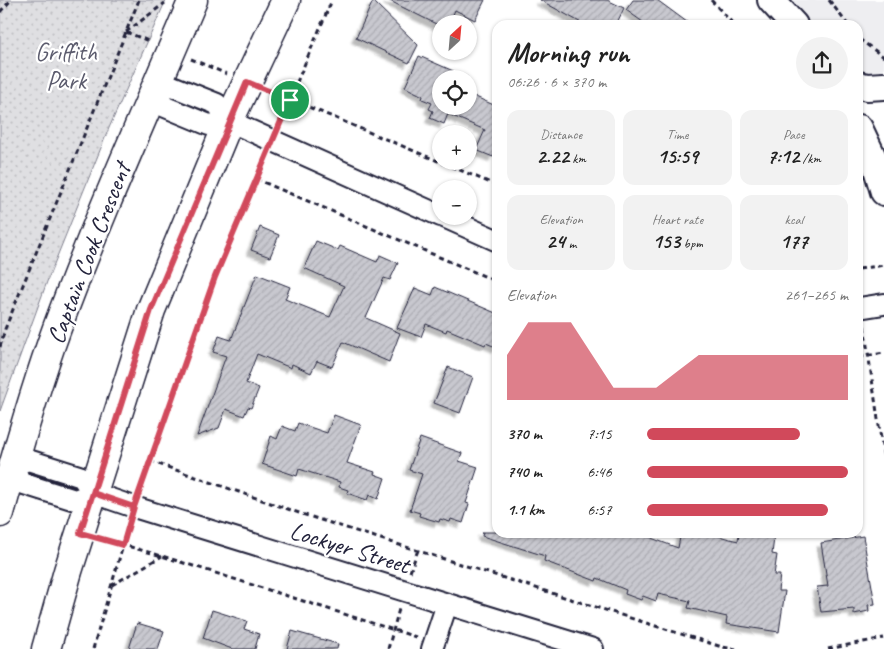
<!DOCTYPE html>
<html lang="en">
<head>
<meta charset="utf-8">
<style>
	body { margin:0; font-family:Caveat,sans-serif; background:#f2f2f2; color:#222; height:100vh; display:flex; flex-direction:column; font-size:19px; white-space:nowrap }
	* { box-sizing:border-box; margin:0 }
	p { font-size:16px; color:#767676 }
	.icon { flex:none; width:28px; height:28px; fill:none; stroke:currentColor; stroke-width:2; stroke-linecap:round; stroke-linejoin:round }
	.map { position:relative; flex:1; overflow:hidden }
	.drawer { position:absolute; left:492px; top:20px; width:371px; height:518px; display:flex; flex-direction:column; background:#fff; border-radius:15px; box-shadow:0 1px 4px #0004 }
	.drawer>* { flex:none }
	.needle { width:32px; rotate:26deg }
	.buttons { position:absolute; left:432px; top:15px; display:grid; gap:10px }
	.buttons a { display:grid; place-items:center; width:45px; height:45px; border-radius:50%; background:#fff; box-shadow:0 1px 4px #0004; font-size:25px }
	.pin { position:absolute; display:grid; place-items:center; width:42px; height:42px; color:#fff; margin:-21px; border:2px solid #fff; border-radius:50%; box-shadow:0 1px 5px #0007 }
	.round { display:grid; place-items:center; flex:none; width:52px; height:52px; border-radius:26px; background:#f2f2f2 }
	.headline { display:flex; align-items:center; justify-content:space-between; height:85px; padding:0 15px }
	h1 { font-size:28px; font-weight:600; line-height:38px }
	.metrics { display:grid; grid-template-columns:repeat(3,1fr); gap:8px; height:85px; padding:5px 15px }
	.metrics div { display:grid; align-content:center; border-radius:12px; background:#f2f2f2; text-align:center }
	.metrics b { font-size:21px; font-weight:600 }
	.metrics small { font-size:14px; font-weight:400 }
	.metrics p { font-size:14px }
	.chart { height:140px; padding:10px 15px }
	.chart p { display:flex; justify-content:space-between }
	.chart svg { width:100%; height:90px; margin-top:5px; fill:#d1495b; opacity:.7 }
	ul { padding:0 15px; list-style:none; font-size:16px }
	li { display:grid; grid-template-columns:80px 60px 1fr; align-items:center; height:38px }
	li i { height:12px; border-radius:6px; background:#d1495b }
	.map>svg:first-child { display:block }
</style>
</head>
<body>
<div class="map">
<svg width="884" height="649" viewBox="0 0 884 649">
	<defs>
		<pattern id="park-dots" width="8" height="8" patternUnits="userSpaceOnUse" patternTransform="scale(1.25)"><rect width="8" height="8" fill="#dfdfe2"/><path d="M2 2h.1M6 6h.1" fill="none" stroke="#bfbfc3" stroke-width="1.8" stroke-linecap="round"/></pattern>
		<pattern id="building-hatch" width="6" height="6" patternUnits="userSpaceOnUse" patternTransform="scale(1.25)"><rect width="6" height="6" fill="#c8c8cf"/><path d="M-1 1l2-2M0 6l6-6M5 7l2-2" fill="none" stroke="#acacb3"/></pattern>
		<filter id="shadow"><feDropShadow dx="-4.5" dy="4.5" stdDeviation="1" flood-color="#0004"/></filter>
	</defs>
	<rect width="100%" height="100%" fill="#fff"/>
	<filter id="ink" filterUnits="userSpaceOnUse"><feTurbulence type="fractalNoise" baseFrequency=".02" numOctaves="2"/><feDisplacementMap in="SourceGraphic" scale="10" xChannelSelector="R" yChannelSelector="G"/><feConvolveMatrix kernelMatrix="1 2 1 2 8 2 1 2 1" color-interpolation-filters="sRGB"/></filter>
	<g filter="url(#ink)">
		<!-- built -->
		<path fill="#eeeef1" d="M791 0H884V70L871 72 859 71V25H812Z"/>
		<!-- park -->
		<path fill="url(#park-dots)" stroke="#80808e" d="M0 0H166L109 128 48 279 0 411Z"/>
		<!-- building -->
		<path fill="url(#building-hatch)" stroke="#22223b" filter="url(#shadow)" d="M388 0H485L475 20 455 10 449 24H436Z
			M540 0H607L624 8 616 25H585Z
			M633 0H657L691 25H647L626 10Z
			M373 1 418 45 409 63 356 38Z
			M419 56 467 77 466 79H441V106H469V94L496 106 498 102V147L493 157 476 150 485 130 448 114 444 124 430 118 433 111 429 109 432 103 422 99 423 96 405 87Z
			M260 227 279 235 270 257 251 250Z
			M316 241 338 250 340 246 377 262 380 255 398 263 390 280 384 278 366 318 400 333 389 362 343 342 332 367 317 361 311 373 292 364 291 368 257 354 246 383 259 388 251 408 248 407 244 416 226 409 219 428 197 436 226 356 213 352 219 336 231 340 257 274 290 287 285 299 330 317 344 286 304 268Z
			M435 287 498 314V348L486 343 485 345 447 329 446 332 426 324 421 337 397 328 415 288 432 295Z
			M448 367 473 377 460 413 434 403Z
			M334 415 361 425 347 463 375 472 374 474 385 478 378 499 369 495 367 500 347 493 348 490 339 487 340 482 299 469 297 476 262 464 271 436 277 439 282 426 295 431 298 423 327 433Z
			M420 438 462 453 459 461 478 467 466 503 469 504 463 523 451 519 450 522 440 519 439 522 419 516 420 513 410 510 422 474 409 470Z
			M483 532H647L646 536 678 548 681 532H703L738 541 739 533 774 538 772 554 777 555 774 575H780L778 591H785L779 632 726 624 727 617 688 608 690 601 658 594 656 601 643 596 641 600 625 594 626 590 597 578 596 581 544 561 545 556 482 536Z
			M863 536 875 604 868 605 869 611 854 614V609L821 612 817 587 828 586 821 543Z
			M212 610 247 621 244 629 259 634 255 649H232L203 638Z
			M137 623 164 631 158 649H129Z
			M292 631 338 644 337 649H287Z"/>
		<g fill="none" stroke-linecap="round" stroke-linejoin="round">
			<!-- minor casing -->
			<g stroke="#22223b" stroke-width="24">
				<path id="minor" d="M229 121 209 125 163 106 156 87 172 86 217 104 229 121 441 216
					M442 216 498 241
					M859 308 884 304
					M93 493 75 500 21 483 13 466 28 460 82 477 93 493 134 507 593 649
					M432 649 447 604"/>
			</g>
			<!-- tertiary casing -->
			<g stroke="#22223b" stroke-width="30">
				<path id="tertiary" d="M771 0 794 25
					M859 85 867 87 884 86
					M859 128 875 162 884 192"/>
			</g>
			<!-- secondary casing -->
			<g stroke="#22223b" stroke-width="31">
				<path id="secondary" d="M0 513C17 451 35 388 57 328 98 217 147 109 193 0
					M46 649 68 571 151 310 229 121 286 0"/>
			</g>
			<!-- path -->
			<path stroke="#22223b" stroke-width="3" stroke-dasharray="5 4" stroke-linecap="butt" d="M711 0 734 25
				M829 0 848 25
				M0 12 11 0
				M126 32 151 42
				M126 32 165 3
				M859 39 884 57
				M191 59 227 74
				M268 90 498 186
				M279 124 332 0
				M256 179 498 282
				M859 269 884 265
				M864 326 884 459
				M0 347 5 329 139 0
				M859 357 884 353
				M150 461 302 514 722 647 736 649
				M141 488 215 277 265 157
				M103 539 162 556 416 637
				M410 572 418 550
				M112 585 162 556
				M93 649 129 525
				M388 649 399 609
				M828 649 884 638"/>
			<!-- minor -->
			<use href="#minor" stroke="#fff" stroke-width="20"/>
			<!-- tertiary -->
			<use href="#tertiary" stroke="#fff" stroke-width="26"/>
			<!-- secondary -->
			<use href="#secondary" stroke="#fff" stroke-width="28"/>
		</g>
	</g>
	<g fill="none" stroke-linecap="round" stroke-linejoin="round" filter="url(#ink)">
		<!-- route casing -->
		<g stroke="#fff" stroke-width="10">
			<path id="route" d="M290 100 215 277 134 507 93 493 80 533 123 545 134 507 93 493 151 310 247 82 290 100"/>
		</g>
		<!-- route -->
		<use href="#route" stroke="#d1495b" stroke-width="6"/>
	</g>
	<g text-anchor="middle" stroke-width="4.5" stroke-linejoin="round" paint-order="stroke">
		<!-- park labels -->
		<g font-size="25" fill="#5b5b6d" stroke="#fff">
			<text x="66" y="60">Griffith<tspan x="66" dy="29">Park</tspan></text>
		</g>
		<!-- street labels -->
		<g font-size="25" fill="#22223b" stroke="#fff">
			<text transform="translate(88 253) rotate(-69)" y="9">Captain Cook Crescent</text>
			<text transform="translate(350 547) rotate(17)" y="9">Lockyer Street</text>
		</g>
	</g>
</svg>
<div class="buttons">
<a><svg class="needle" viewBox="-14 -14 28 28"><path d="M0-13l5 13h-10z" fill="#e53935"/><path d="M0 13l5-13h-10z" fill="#767676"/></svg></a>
<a><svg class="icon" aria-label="locate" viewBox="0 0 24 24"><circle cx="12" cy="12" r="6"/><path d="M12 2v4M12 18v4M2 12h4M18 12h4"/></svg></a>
<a>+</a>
<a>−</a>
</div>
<div class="pin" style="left:290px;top:100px;background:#1e9e55"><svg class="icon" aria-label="arrive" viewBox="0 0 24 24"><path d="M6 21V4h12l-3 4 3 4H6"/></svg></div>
<section class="drawer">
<div class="headline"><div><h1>Morning run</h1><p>06:26 · 6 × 370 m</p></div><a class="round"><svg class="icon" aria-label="share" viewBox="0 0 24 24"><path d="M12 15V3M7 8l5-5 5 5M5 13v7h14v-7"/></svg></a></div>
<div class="metrics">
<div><p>Distance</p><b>2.22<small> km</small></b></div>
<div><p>Time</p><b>15:59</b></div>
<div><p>Pace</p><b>7:12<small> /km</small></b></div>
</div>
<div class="metrics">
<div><p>Elevation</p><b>24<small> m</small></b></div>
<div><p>Heart rate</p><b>153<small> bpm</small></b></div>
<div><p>kcal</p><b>177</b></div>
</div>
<div class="chart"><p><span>Elevation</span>261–265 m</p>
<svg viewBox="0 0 160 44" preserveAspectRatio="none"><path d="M0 44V22L10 6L20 6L30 6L40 22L50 38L60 38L70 38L80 30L90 22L100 22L110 22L120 22L130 22L140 22L150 22L160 22V44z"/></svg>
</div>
<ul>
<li><b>370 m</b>7:15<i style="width:76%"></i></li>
<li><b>740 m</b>6:46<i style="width:100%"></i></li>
<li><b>1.1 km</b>6:57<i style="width:90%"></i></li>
</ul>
</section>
</div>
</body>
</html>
